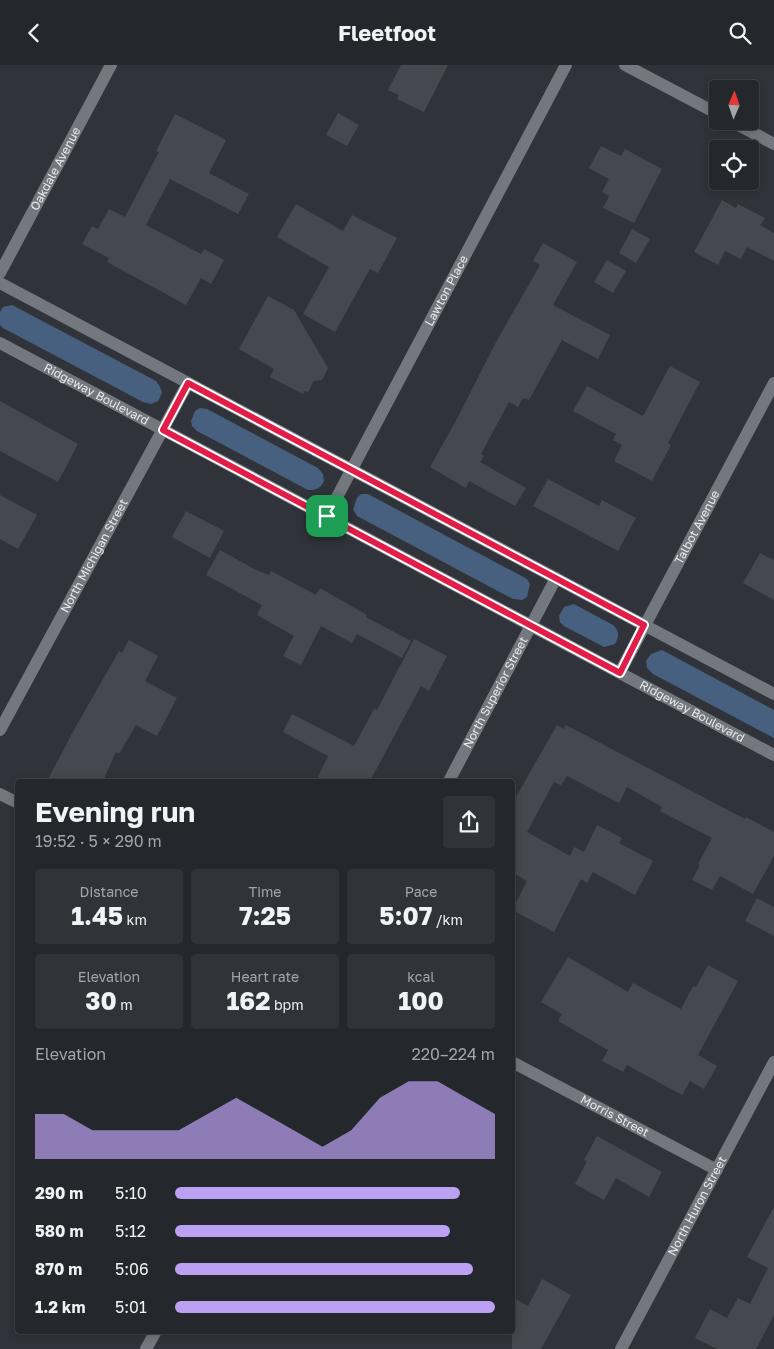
<!DOCTYPE html>
<html lang="en">
<head>
<meta charset="utf-8">
<style>
	body { margin:0; font-family:"Golos Text",sans-serif; background:#303338; color:#f1f3f6; height:100vh; display:flex; flex-direction:column; font-size:19px; white-space:nowrap }
	* { box-sizing:border-box; margin:0 }
	p { font-size:16px; color:#a3a5a9 }
	.icon { flex:none; width:28px; height:28px; fill:none; stroke:currentColor; stroke-width:2; stroke-linecap:round; stroke-linejoin:round }
	.map { position:relative; flex:1; overflow:hidden }
	.panel { position:absolute; left:15px; top:714px; width:500px; height:555px; display:flex; flex-direction:column; background:#24272c; border-radius:5px; box-shadow:0 2px 8px #0003,0 0 0 1px #414448 }
	.panel>* { flex:none }
	.needle { width:32px; rotate:2deg }
	.controls { position:absolute; left:709px; top:15px; display:grid; gap:10px }
	.controls a { display:grid; place-items:center; width:50px; height:50px; border-radius:5px; background:#24272c; box-shadow:0 2px 8px #0003,0 0 0 1px #414448; font-size:25px }
	.pin { position:absolute; display:grid; place-items:center; width:42px; height:42px; color:#fff; margin:-21px; border-radius:10px; box-shadow:0 2px 8px #0006 }
	.round { display:grid; place-items:center; flex:none; width:52px; height:52px; border-radius:5px; background:#303338 }
	.headline { display:flex; align-items:center; justify-content:space-between; height:85px; padding:0 20px }
	h1 { font-size:28px; font-weight:700; line-height:38px }
	.stats { display:grid; grid-template-columns:repeat(3,1fr); gap:8px; height:85px; padding:5px 20px }
	.stats div { display:grid; align-content:center; border-radius:5px; background:#303338; text-align:center }
	.stats b { font-size:25px; font-weight:700 }
	.stats small { font-size:14px; font-weight:400 }
	.stats p { font-size:14px }
	.chart { height:140px; padding:10px 20px }
	.chart p { display:flex; justify-content:space-between }
	.chart svg { width:100%; height:90px; margin-top:5px; fill:#bca0f2; opacity:.7 }
	ul { padding:0 20px; list-style:none; font-size:16px }
	li { display:grid; grid-template-columns:80px 60px 1fr; align-items:center; height:38px }
	li i { height:12px; border-radius:6px; background:#bca0f2 }
	header { display:flex; justify-content:space-between; align-items:center; height:65px; padding:0 20px; background:#24272c; font-size:22px; font-weight:700 }
	.map>svg:first-child { display:block }
</style>
</head>
<body>
<header><svg class="icon" aria-label="back" viewBox="0 0 24 24"><path d="M15 5l-7 7 7 7"/></svg>Fleetfoot<svg class="icon" aria-label="search" viewBox="0 0 24 24"><circle cx="10" cy="10" r="6"/><path d="M15 15l6 6"/></svg></header>
<div class="map">
<svg width="774" height="1284" viewBox="0 0 774 1284">
	<rect width="100%" height="100%" fill="#30343a"/>
	<!-- green -->
	<path fill="#47607f" d="M12 240 156 316 160 322 162 328 158 336 151 339 143 337 3 263 0 260V247L3 242Z
		M200 343 207 344 318 403 323 409 324 416C320 424 317 425 308 425L197 366 192 361 191 356 195 346Z
		M361 429H368L527 514 530 519 527 532 522 535 513 534 357 451 353 444 357 433Z
		M574 539 613 560C620 567 619 571 615 579L604 582 564 561 560 557 559 551 564 542Z
		M662 585 774 645V673L653 609 647 603 646 596 651 589Z"/>
	<!-- building -->
	<path fill="#45494f" d="M401 0H448L424 47 397 34 399 30 388 25Z
		M338 48 359 60 347 81 326 70Z
		M175 49 226 75 209 108 249 129 238 149 170 114 146 160 201 189 204 184 224 195 211 219 201 213 186 240 107 197 109 193 82 179 92 161 98 164 109 144 125 152 159 87 156 86Z
		M601 81 621 91 625 84 662 104 634 158 603 143 609 131 602 127 609 114 589 103Z
		M722 135 736 143 738 139 765 153 760 160 774 168V196L747 182 741 194 725 186 718 200 694 187Z
		M296 139 343 166 352 150 397 173 378 208 370 204 335 267 303 249 329 202 277 172Z
		M632 164 650 174 636 198 619 188Z
		M543 178 577 197 553 240 610 270 598 294 562 275 529 335 523 333 518 342 509 337 481 389 484 391 480 397 526 423 515 441 469 416 466 423 430 402 459 350 496 277 540 200 533 196Z
		M607 195 626 206 613 228 594 217Z
		M268 231 294 245 328 303 322 315 314 316 308 327 305 326 303 329 270 312 274 304 239 284Z
		M670 301 700 317 668 378 671 380 652 416 614 396 622 380 613 375 616 369 573 346 587 321 643 351Z
		M0 336 78 379 58 417 0 386Z
		M548 414 599 441 602 435 636 453 618 486 533 441Z
		M0 430 37 450 18 484 0 474Z
		M186 446 224 466 210 493 172 472Z
		M220 485 256 505 269 510 271 506 316 530 320 523 367 550 366 552 411 576 402 593 357 569 352 578 321 561 301 600 283 591 294 571 257 550 262 540 206 510Z
		M760 488 774 495V535L743 518Z
		M414 574 447 591 429 626 421 621 370 716H316L328 691 283 667 292 649 354 681 374 644 377 645Z
		M129 575 158 591 145 616 177 633 157 671 136 660 119 689 116 687 103 716H47L75 663 119 586 122 588Z
		M557 660 564 664 566 660 745 754 746 752 774 767V791L753 829 720 811 712 825 692 815 700 800 698 799 712 773 660 746 662 742 627 722 619 738 567 711 561 720 554 717 527 767 570 791 574 782 584 787 597 760 622 773 619 778 653 796 635 830 593 807 587 818 581 814 554 867 512 845 527 816 512 807V739Z
		M757 833 774 842V871L745 856Z
		M568 892 628 927 633 918 681 944 693 921 696 922 708 900 738 916 698 990 717 1001 704 1024 690 1016 682 1030 627 1000 623 1007 602 996 608 985 558 956 562 949 541 937Z
		M597 1071 662 1107 649 1132 616 1113 604 1135 575 1119 587 1096 584 1095Z
		M774 1142V1250L756 1284H717L695 1273 710 1244 727 1253 738 1233 750 1239 768 1203 747 1192Z
		M542 1214 571 1230 541 1284H512V1232L528 1241Z"/>
	<g fill="none" stroke-linecap="round" stroke-linejoin="round">
		<!-- minor -->
		<g stroke="#73787e" stroke-width="12">
			<path d="M625 0 718 49"/>
			<path d="M731 56 774 79"/>
			<path id="s1" d="M0 208 111 0"/>
			<path d="M0 218 774 629"/>
			<path id="s2" d="M0 278 774 690"/>
			<path id="s3" d="M327 451 566 0"/>
			<path id="s4" d="M620 607 774 318"/>
			<path id="s5" d="M0 665 188 318"/>
			<path id="s6" d="M449 716 556 513"/>
			<path d="M0 729 18 738"/>
			<path id="s7" d="M512 997 717 1105"/>
			<path d="M146 1284 156 1266"/>
			<path id="s8" d="M621 1284 774 997"/>
		</g>
	</g>
	<g fill="none" stroke-linecap="round" stroke-linejoin="round">
		<!-- route casing -->
		<g stroke="#fff" stroke-width="10">
			<path id="route" d="M188 318 644 560 620 608 163 365Z"/>
		</g>
		<!-- route -->
		<use href="#route" stroke="#e11d48" stroke-width="6"/>
	</g>
	<g text-anchor="middle" stroke-width="4" stroke-linejoin="round" paint-order="stroke">
		<!-- street labels -->
		<g font-size="12" fill="#e7eaed" stroke="#30343a">
			<text dy="4" stroke="none"><textPath href="#s1" startOffset="118">Oakdale Avenue</textPath></text>
			<text dy="4" stroke="none"><textPath href="#s3" startOffset="255">Lawton Place</textPath></text>
			<text dy="4" stroke="none"><textPath href="#s2" startOffset="109">Ridgeway Boulevard</textPath></text>
			<text dy="4" stroke="none"><textPath href="#s4" startOffset="164">Talbot Avenue</textPath></text>
			<text dy="4" stroke="none"><textPath href="#s5" startOffset="198">North Michigan Street</textPath></text>
			<text dy="4" stroke="none"><textPath href="#s6" startOffset="100">North Superior Street</textPath></text>
			<text dy="4" stroke="none"><textPath href="#s2" startOffset="784">Ridgeway Boulevard</textPath></text>
			<text dy="4" stroke="none"><textPath href="#s7" startOffset="116">Morris Street</textPath></text>
			<text dy="4" stroke="none"><textPath href="#s8" startOffset="162">North Huron Street</textPath></text>
		</g>
	</g>
</svg>
<div class="controls">
<a><svg class="needle" viewBox="-14 -14 28 28"><path d="M0-13l5 13h-10z" fill="#e53935"/><path d="M0 13l5-13h-10z" fill="#a3a5a9"/></svg></a>
<a><svg class="icon" aria-label="locate" viewBox="0 0 24 24"><circle cx="12" cy="12" r="6"/><path d="M12 2v4M12 18v4M2 12h4M18 12h4"/></svg></a>
</div>
<div class="pin" style="left:327px;top:451px;background:#1e9e55"><svg class="icon" aria-label="arrive" viewBox="0 0 24 24"><path d="M6 21V4h12l-3 4 3 4H6"/></svg></div>
<section class="panel">
<div class="headline"><div><h1>Evening run</h1><p>19:52 · 5 × 290 m</p></div><a class="round"><svg class="icon" aria-label="share" viewBox="0 0 24 24"><path d="M12 15V3M7 8l5-5 5 5M5 13v7h14v-7"/></svg></a></div>
<div class="stats">
<div><p>Distance</p><b>1.45<small> km</small></b></div>
<div><p>Time</p><b>7:25</b></div>
<div><p>Pace</p><b>5:07<small> /km</small></b></div>
</div>
<div class="stats">
<div><p>Elevation</p><b>30<small> m</small></b></div>
<div><p>Heart rate</p><b>162<small> bpm</small></b></div>
<div><p>kcal</p><b>100</b></div>
</div>
<div class="chart"><p><span>Elevation</span>220–224 m</p>
<svg viewBox="0 0 160 44" preserveAspectRatio="none"><path d="M0 44V22L10 22L20 30L30 30L40 30L50 30L60 22L70 14L80 22L90 30L100 38L110 30L120 14L130 6L140 6L150 14L160 22V44z"/></svg>
</div>
<ul>
<li><b>290 m</b>5:10<i style="width:89%"></i></li>
<li><b>580 m</b>5:12<i style="width:86%"></i></li>
<li><b>870 m</b>5:06<i style="width:93%"></i></li>
<li><b>1.2 km</b>5:01<i style="width:100%"></i></li>
</ul>
</section>
</div>
</body>
</html>
